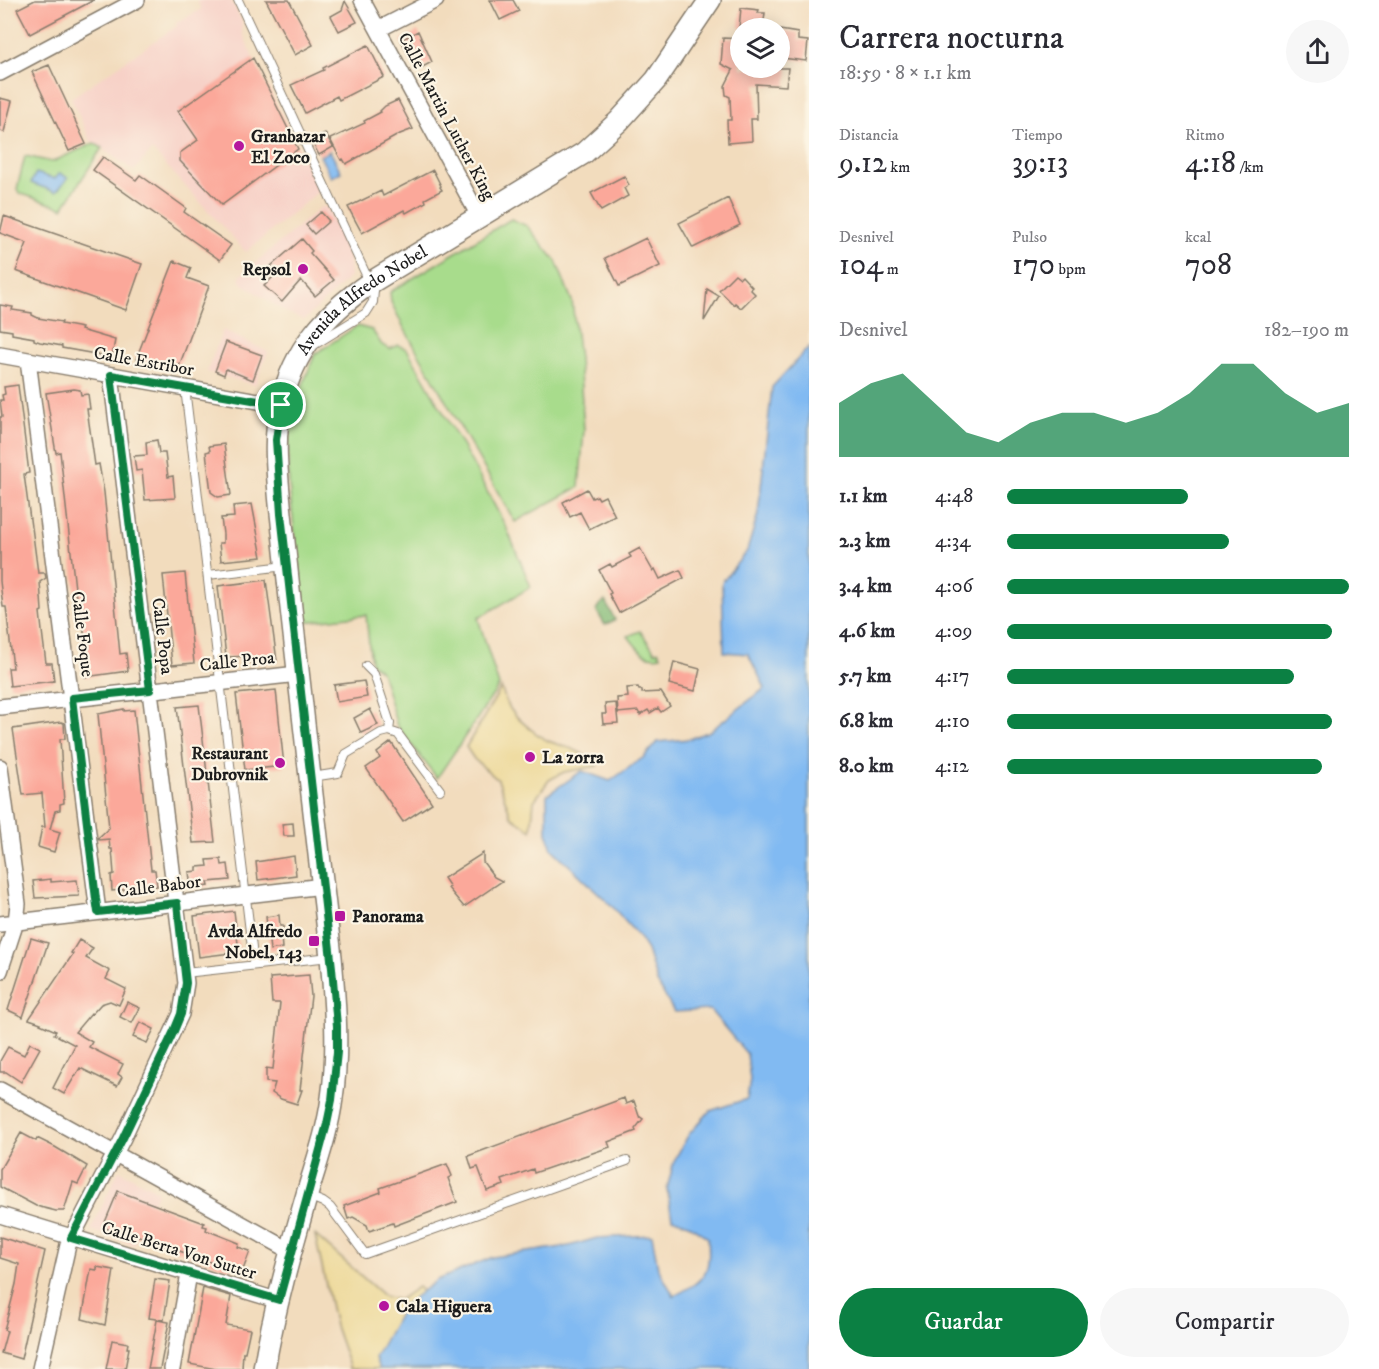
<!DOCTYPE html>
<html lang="es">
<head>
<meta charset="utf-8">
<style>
	body { margin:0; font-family:"IM FELL DW Pica",serif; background:#f7f7f7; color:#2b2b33; height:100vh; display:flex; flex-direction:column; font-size:22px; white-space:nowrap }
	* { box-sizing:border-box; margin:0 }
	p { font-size:20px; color:#7c7c81 }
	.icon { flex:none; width:33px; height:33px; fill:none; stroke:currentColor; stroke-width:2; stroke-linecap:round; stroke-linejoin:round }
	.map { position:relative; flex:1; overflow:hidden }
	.drawer { display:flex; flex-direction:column; background:#fff; width:570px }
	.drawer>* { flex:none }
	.tools { position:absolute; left:730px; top:18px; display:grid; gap:12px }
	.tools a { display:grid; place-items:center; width:60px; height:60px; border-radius:50%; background:#fff; box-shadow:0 3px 15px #0003; font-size:30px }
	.pin { position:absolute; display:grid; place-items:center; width:51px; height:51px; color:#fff; margin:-26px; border:3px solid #fff; border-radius:50%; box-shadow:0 2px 6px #0007 }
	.round { display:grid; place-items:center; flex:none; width:63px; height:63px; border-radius:32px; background:#f7f7f7 }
	.overview { display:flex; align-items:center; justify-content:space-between; height:102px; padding:0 30px }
	h1 { font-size:33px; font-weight:600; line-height:45px }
	.stats { display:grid; grid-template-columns:repeat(3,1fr); gap:9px; height:102px; padding:6px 30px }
	.stats div { display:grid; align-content:center }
	.stats b { font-size:30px; font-weight:600 }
	.stats small { font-size:16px; font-weight:400 }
	.stats p { font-size:16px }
	.chart { height:168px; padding:12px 30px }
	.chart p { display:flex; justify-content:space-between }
	.chart svg { width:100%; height:108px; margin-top:6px; fill:#0b8043; opacity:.7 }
	.button { display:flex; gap:12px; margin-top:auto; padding:12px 30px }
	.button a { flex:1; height:69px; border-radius:36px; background:#0b8043; color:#fff; font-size:24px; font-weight:600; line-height:69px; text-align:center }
	.button a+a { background:#f7f7f7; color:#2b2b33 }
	ul { padding:0 30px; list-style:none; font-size:20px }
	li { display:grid; grid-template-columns:96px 72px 1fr; align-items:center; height:45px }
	li i { height:15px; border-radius:8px; background:#0b8043 }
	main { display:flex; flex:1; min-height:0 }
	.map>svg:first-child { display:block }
</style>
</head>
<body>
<main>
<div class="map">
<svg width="809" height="1369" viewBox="0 0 809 1369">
	<rect width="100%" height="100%" fill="#fcf5e5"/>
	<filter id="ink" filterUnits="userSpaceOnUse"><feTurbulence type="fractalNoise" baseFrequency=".0167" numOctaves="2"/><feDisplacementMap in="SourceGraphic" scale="12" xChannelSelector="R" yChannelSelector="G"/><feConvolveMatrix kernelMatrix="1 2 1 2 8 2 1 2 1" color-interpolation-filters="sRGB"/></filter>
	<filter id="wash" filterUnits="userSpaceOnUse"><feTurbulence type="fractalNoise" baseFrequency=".008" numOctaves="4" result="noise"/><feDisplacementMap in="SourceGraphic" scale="24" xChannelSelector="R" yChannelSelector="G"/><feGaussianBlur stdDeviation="1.35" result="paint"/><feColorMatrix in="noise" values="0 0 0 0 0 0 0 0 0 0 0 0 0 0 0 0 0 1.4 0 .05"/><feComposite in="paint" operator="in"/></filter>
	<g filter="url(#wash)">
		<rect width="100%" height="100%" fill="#f2dcbd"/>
		<!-- built -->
		<path fill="#f7d1c7" d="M197 0H231L242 21V32L253 58 319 191 246 252 152 150 134 171 90 140 71 98 177 26 176 23 201 9Z
			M321 207H327L348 250 350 277 304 320 284 311 240 282V276Z
			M223 330 268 352 255 385 207 372Z
			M119 1170 158 1191 134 1245 91 1230Z"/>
		<!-- green -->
		<path fill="#a8dc8c" stroke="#627c54" stroke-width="1.5" d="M94 143 102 148 63 208 19 193 17 189 25 156 52 162Z
			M511 219 527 226 556 261 572 301 579 359 584 430 579 487 515 522 404 328 391 302 390 292Z
			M357 326 372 330 382 345 390 349 398 345 407 349 472 463 507 529 531 587 478 618 499 686 437 778 397 726 381 671 371 663 366 615 305 622 289 485 288 448 290 417 315 354Z
			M640 631 655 652 658 650 661 656C645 660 637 648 628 636Z"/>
		<!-- forest -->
		<path fill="#86bc78" stroke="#516c4a" stroke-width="1.5" d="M605 601 615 620 605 625 596 610 599 605Z"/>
		<!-- sand -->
		<path fill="#eeda9e" stroke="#857b5d" stroke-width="1.5" d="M501 688C504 695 506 703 511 710 517 719 541 739 551 742 571 749 582 750 597 766L564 772 549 780 534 801 531 830 511 816 498 780 474 759 466 747Z
			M315 1235 384 1296 399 1300 418 1287 444 1311 389 1369H350L335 1326Z"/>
		<!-- water -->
		<path fill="#81baf2" stroke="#4e6b87" stroke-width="1.5" d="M330 151 341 172 331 177 320 156Z
			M36 173 55 179 60 173 68 178 56 192 31 183Z
			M809 347V1369H379L375 1358 404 1305 437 1280 493 1257 569 1246 597 1238 652 1235 658 1268 674 1296C705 1280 711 1274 708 1238L688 1224 672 1218 667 1189 674 1161 689 1134 710 1111 747 1099 750 1080 747 1054 710 1010 674 1012 657 982 647 950 638 936 611 905 552 849 547 832V795L582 771 610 781 644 757 657 742 689 739 710 731 765 688 748 654 724 652 722 582 747 551 758 514 772 387Z"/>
		<g id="blocks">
			<!-- building -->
			<path fill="#fba89a" d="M35 0H94L30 34 17 9Z
				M266 0H289L313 45 295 55Z
				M490 0H513L519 11 500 20Z
				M345 1 357 22 339 31 331 16 342 10Z
				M741 8 759 10 758 13H765L763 28H739Z
				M780 30 798 33V40L808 41 806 61 782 58 783 47 780 46Z
				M418 31 432 62 417 70 401 40Z
				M723 38 741 39V68H788L786 86 756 84 757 119H751L752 141 728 143 727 120H731L730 97 726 95 725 86 733 70 721 64Z
				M368 45 384 77 339 100 337 96 305 113 291 85 324 70 323 68Z
				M253 58 298 149 222 205 180 161V153L198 140 178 111Z
				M49 65 86 144 69 151 32 72Z
				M0 98 12 101 4 132 0 131Z
				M398 100 413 129 400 134 346 164 343 159 341 160 330 139 365 123 364 121 381 112 380 111 385 106Z
				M325 133 333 147 319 155 311 140Z
				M103 157 136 180 140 175 186 208 184 212 231 245 220 260 93 170Z
				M433 170 441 186 440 187 442 190 425 199 426 202 406 213 404 210 362 233 348 207 381 191 383 196Z
				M624 176 629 185 624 188 628 196 601 211 591 193Z
				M728 198 740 225 693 248 679 223Z
				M321 212 329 221 314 234 306 225Z
				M4 216 142 264 126 310 16 271 27 243 0 233Z
				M646 238 660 266 619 286 605 258Z
				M302 239 312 251 310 253 334 280 315 296 301 280 282 302 264 286 277 273 271 266Z
				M174 261 191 268 187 278 209 286 178 369 155 361 154 366 136 359Z
				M735 274 740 278 742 276 752 287 750 289 755 294 741 308 735 303 734 305 719 290Z
				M707 289 719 296 704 321Z
				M0 305 13 307 12 310 32 313V315L38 318 62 322 61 324 82 328 81 330 115 340 112 357 62 348V346L40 342 34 340V338L12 334V331L0 329Z
				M226 342 262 355 253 380 226 369 224 375 215 371Z
				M18 385 29 473 24 474 31 527H32L38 573H45L46 578 40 582 42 611 40 612 42 631 46 663H52L54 681 10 686 8 668H13L6 607H3L0 581V417H2L0 400H3L2 395 5 394 4 387Z
				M74 389 80 390 81 395 88 394 90 409H87L95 465 99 464 104 492 120 654 126 653 128 671 85 677 82 659 87 658 81 607H77L60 452 56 453 46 393Z
				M157 440 159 453H165L168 477 173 476 175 498 145 500 142 470 136 471 134 456 147 455 146 442Z
				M224 444 231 495 218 497 211 492 206 452 210 451 209 446Z
				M587 489 592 498 597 496 599 499 605 496 615 516 589 529 580 512 570 517 563 502Z
				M252 504 262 557 221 561 219 543H223V534L221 518 234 517 233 506Z
				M640 548 653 571 655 569 660 579 680 570 684 578 619 613 609 594 611 593 599 570 610 564 612 567 631 557 629 554Z
				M185 573 194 663 172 665 163 575Z
				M266 580 277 661 251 663 250 656 226 657 218 586Z
				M674 662 700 669 695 691 669 684Z
				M364 681 367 697 337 702 334 685Z
				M638 687 639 690H642V693L661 692 670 706 661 712 658 708 650 713 648 710 640 715 638 711 618 713 617 698 628 697 627 688Z
				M276 690 284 766 245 770 236 694Z
				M616 703 618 723 603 724 602 714H606L605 704Z
				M199 705 215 842 193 843 177 707Z
				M124 709V711L134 710 151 870H155L157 886 112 891 111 875 114 874 112 849H110L109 839 99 840 98 838 109 828 98 714Z
				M370 709 378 725 361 733 354 718Z
				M61 722 64 723 65 739H60L64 803 60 804V810L55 811 50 829 60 832 54 852 38 847 42 827H45L42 793 23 795 13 729Z
				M391 742 432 803 403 822 366 768 380 758 377 753Z
				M293 823 294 836H284L282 824Z
				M483 853V862L494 877 502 881 464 907 448 888 450 887 444 878Z
				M294 856 296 875 258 880 256 862Z
				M221 859 222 865 228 864 230 880 208 882 209 886 191 888 189 872 197 871V867L208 866 207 860Z
				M51 879V882L77 880 79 896 35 898 33 881Z
				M234 911 239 952 199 957 194 916Z
				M279 915 280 926H283L284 937H281L282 948 270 950 266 917Z
				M31 938 48 943 23 1017 8 1010Z
				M79 940 93 948 86 958 110 971 106 979 126 989 119 1005 110 1001 101 1004 92 1014 91 1013 75 1032 92 1042 89 1047 123 1064 118 1074 122 1077 117 1086 80 1068 64 1094 53 1088 75 1045 54 1034 56 1031 40 1024 41 1023 29 1019 73 954 71 953Z
				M309 975 311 996 300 1090H302L297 1104 281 1099 272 1093 275 1083 266 1082V1068L273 1069 280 1003H272L270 978Z
				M127 1002 140 1008 132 1023 120 1017Z
				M140 1022 154 1029 147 1043 133 1037Z
				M30 1043 40 1048 21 1082 6 1072H0V1061L8 1047 24 1055Z
				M624 1098 626 1104 634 1101 639 1116 643 1119 635 1129 636 1131 608 1142 610 1147 534 1173 533 1169 502 1180 504 1185 487 1191 478 1167 472 1169 468 1156Z
				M21 1133 36 1141 37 1138 55 1147 87 1166 78 1184 73 1182 64 1211H56L36 1206 0 1187V1169Z
				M447 1164 452 1176 448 1178 457 1202 394 1226 393 1223 369 1231 367 1225 353 1217 348 1219 344 1206 381 1192 380 1188Z
				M118 1191 204 1223 203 1226 207 1227 206 1230 239 1243 238 1247 250 1251 243 1270 231 1266 229 1269 133 1234 131 1239 103 1227Z
				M0 1237 45 1251 21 1359 1 1353 7 1331 4 1330 16 1284 19 1264 0 1258Z
				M97 1267 114 1270 105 1325 82 1319 91 1269 97 1270Z
				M155 1279 170 1281 164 1320 149 1318Z
				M203 1288 231 1296 226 1325 250 1329 245 1352H243L242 1369H216L189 1364Z
				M157 1320 169 1322 160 1369H148Z
				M112 1340 128 1343 127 1348H129L125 1369H106Z"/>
		</g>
	</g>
	<g filter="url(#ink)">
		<use href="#blocks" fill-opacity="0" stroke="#877c6c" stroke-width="1.5"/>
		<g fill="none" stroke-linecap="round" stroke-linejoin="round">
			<!-- service casing -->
			<g stroke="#877c6c" stroke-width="10">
				<path id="service" d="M238 0 369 281
					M314 345 366 313 373 302 374 291
					M185 388 254 965
					M208 575 285 566
					M366 666 374 674 390 723 389 731
					M312 777 338 773 346 754 381 733 389 731 398 734 440 790
					M185 973 330 957
					M308 1196 323 1202 330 1207 365 1254 627 1161"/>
			</g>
			<!-- minor casing -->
			<g stroke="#877c6c" stroke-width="18">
				<path id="minor" d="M362 0 480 218
					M376 26H385L436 0
					M0 73 137 0
					M0 355 281 405
					M28 360 98 912
					M0 707 298 674
					M0 767 18 904 16 922 0 971
					M0 924 323 886
					M0 1090 291 1251
					M0 1215 279 1301
					M40 1369 68 1245 123 1138 173 1031 181 1014 186 983 111 375
					M172 1369 189 1274"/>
			</g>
			<!-- secondary casing -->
			<g stroke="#877c6c" stroke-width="24">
				<g id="secondary">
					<path id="s1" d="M264 1369C274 1309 291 1250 308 1191 317 1161 328 1130 332 1098 339 1051 335 1004 331 957 317 841 304 724 291 608 287 573 284 539 280 504 277 471 273 437 281 404 294 349 325 314 370 283L584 153 619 121 656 80 710 0"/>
				</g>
			</g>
			<!-- service -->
			<use href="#service" stroke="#fff" stroke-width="8"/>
			<!-- minor -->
			<use href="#minor" stroke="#fff" stroke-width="15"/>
			<!-- secondary -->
			<use href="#secondary" stroke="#fff" stroke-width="21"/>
		</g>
	</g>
	<g fill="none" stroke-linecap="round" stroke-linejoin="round" filter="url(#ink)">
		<!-- route casing -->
		<g stroke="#fff" stroke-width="12">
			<path id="route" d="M111 375 281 405 276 440 281 514 332 968 337 1026V1052L332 1100 327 1124 279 1300 71 1238 123 1138 174 1031 181 1014 186 983 177 903 98 912 96 899 72 698 150 690Z"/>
		</g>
		<!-- route -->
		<use href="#route" stroke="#0b8043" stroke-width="8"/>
	</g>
	<!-- markers -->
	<g fill="#b5179e" stroke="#fcf5e5" stroke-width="2">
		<circle cx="239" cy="146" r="6"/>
		<circle cx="303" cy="269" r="6"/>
		<circle cx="530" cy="757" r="6"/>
		<circle cx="280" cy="763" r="6"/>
		<rect x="334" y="910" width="12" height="12" rx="3"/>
		<rect x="308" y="935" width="12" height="12" rx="3"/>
		<circle cx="384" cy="1306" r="6"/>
	</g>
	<g text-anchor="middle" stroke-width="4.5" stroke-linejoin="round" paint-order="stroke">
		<!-- street labels -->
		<g font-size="18" fill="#1c1c1c" stroke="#fcf5e5">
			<text transform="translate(447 116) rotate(62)" y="6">Calle Martin Luther King</text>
			<text dy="6" stroke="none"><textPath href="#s1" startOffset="1114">Avenida Alfredo Nobel</textPath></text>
			<text transform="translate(144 361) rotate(10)" y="6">Calle Estribor</text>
			<text transform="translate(83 634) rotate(83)" y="6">Calle Foque</text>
			<text transform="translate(163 636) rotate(83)" y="6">Calle Popa</text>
			<text transform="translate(237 661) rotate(-6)" y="6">Calle Proa</text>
			<text transform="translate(159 886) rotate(-7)" y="6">Calle Babor</text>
			<text transform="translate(179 1250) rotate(17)" y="6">Calle Berta Von Sutter</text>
		</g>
		<!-- poi labels -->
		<g font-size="18" font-weight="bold" fill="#1c1c1c" stroke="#fcf5e5" text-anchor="start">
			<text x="251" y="142">Granbazar<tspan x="251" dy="21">El Zoco</tspan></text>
			<text x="291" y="275" text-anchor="end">Repsol</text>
			<text x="268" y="759" text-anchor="end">Restaurant<tspan x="268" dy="21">Dubrovnik</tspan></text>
			<text x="542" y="763">La zorra</text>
			<text x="352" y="922">Panorama</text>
			<text x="302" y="937" text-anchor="end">Avda Alfredo<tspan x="302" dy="21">Nobel, 143</tspan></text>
			<text x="396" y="1312">Cala Higuera</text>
		</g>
	</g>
</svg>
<div class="tools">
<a><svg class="icon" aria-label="layers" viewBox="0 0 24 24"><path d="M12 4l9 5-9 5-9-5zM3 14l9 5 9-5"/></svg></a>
</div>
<div class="pin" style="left:281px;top:405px;background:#1e9e55"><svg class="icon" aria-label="arrive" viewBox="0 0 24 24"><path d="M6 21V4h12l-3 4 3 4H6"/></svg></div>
</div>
<section class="drawer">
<div class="overview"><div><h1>Carrera nocturna</h1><p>18:59 · 8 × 1.1 km</p></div><a class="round"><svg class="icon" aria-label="share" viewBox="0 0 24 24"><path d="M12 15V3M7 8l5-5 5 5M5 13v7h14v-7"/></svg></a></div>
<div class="stats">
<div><p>Distancia</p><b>9.12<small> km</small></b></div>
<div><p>Tiempo</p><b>39:13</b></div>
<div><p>Ritmo</p><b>4:18<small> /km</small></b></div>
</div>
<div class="stats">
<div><p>Desnivel</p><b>104<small> m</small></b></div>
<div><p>Pulso</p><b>170<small> bpm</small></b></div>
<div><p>kcal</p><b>708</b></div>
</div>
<div class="chart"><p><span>Desnivel</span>182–190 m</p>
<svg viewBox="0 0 160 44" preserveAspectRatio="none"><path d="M0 44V22L10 14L20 10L30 22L40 34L50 38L60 30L70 26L80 26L90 30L100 26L110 18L120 6L130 6L140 18L150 26L160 22V44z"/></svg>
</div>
<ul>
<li><b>1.1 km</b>4:48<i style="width:53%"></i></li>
<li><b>2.3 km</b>4:34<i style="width:65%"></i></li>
<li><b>3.4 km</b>4:06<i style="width:100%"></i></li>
<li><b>4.6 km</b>4:09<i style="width:95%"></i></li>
<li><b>5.7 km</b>4:17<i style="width:84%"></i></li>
<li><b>6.8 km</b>4:10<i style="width:95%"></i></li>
<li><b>8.0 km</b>4:12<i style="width:92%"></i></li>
</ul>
<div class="button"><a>Guardar</a><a>Compartir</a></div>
</section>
</main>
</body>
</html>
